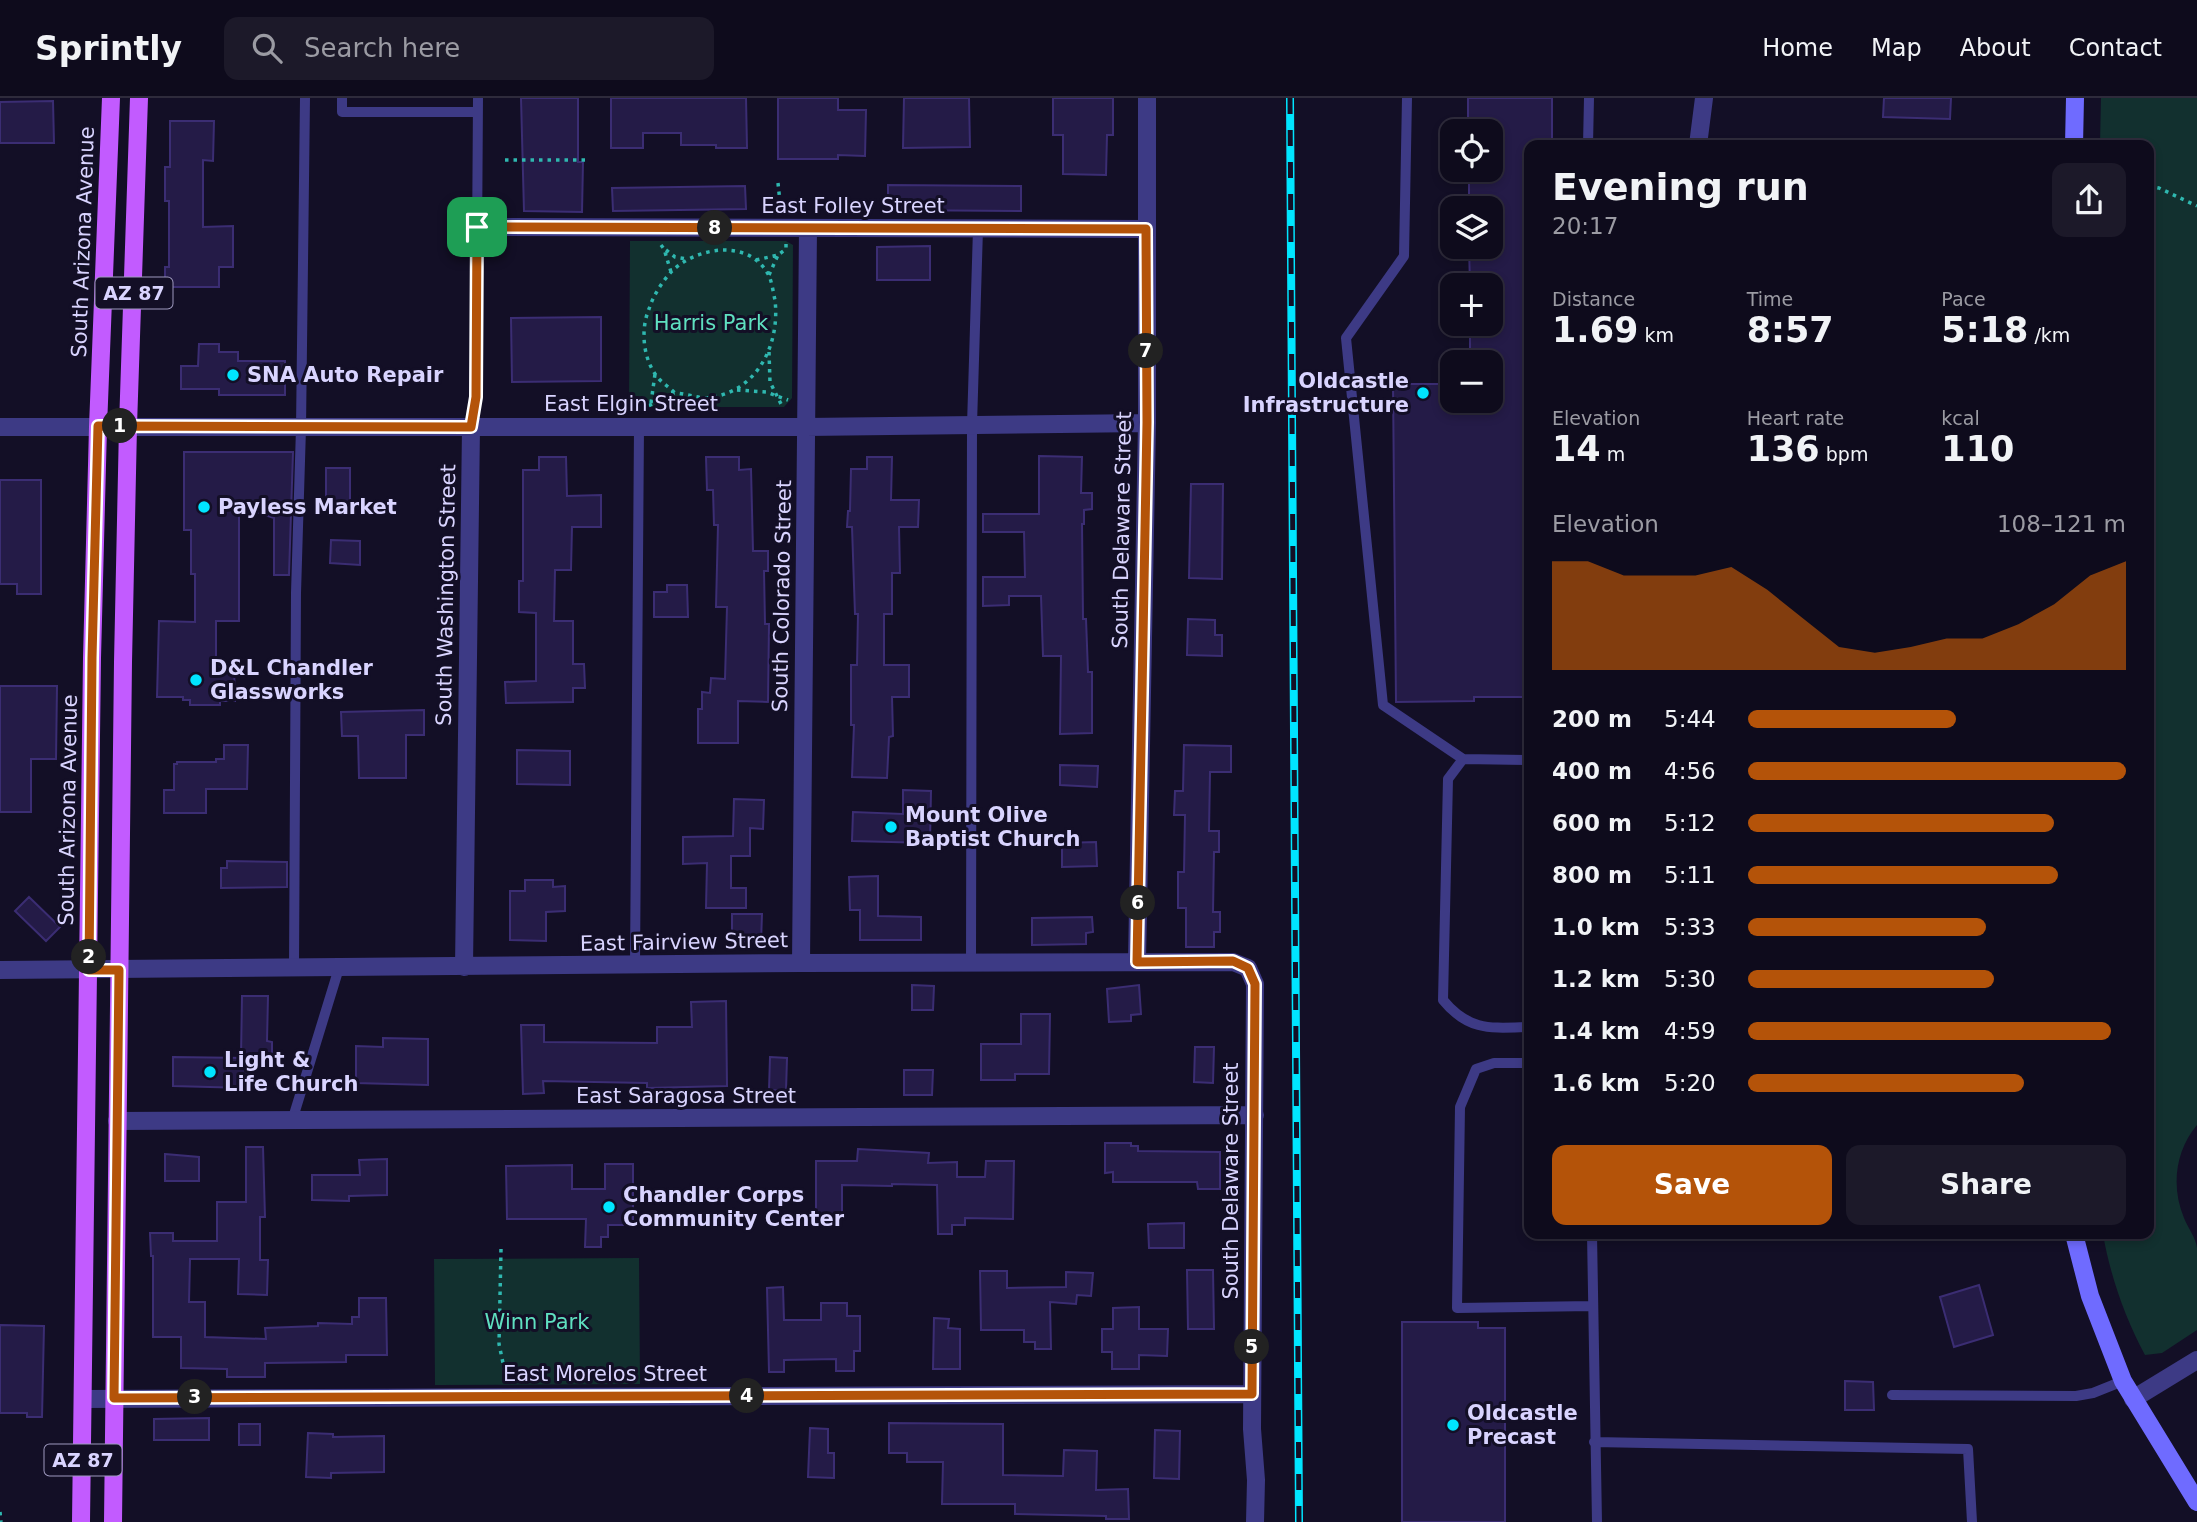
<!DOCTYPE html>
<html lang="en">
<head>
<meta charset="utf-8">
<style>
	body { margin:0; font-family:"DejaVu Sans",sans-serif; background:#1c1929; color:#f1f3f6; height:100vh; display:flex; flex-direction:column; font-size:26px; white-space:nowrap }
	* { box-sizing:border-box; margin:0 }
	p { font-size:23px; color:#9b9ba3 }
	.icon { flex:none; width:38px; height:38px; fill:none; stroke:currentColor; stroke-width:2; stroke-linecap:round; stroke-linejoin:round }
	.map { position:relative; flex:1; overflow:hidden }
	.panel { position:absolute; left:1524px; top:42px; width:630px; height:1099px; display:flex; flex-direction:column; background:#0e0b1c; border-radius:14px; box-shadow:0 4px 10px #0003,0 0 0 2px #2e2b3b }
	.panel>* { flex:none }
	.fabs { position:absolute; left:1440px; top:21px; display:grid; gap:14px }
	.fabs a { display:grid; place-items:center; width:63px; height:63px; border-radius:14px; background:#0e0b1c; box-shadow:0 4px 10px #0003,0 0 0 2px #2e2b3b; font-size:35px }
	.pin { position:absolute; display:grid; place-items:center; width:60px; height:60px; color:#fff; margin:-30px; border-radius:14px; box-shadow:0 4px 10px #0006 }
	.km { position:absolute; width:35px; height:35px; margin:-18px; border-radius:50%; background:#222; color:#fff; font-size:19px; line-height:35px; text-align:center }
	.round { display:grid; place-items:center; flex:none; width:74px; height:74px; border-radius:14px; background:#1c1929 }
	.headline { display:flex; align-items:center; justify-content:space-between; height:119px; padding:0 28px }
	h1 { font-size:38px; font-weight:600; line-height:52px }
	.stats { display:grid; grid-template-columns:repeat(3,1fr); gap:10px; height:119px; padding:7px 28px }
	.stats div { display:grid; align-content:center }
	.stats b { font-size:35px; font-weight:600 }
	.stats small { font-size:19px; font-weight:400 }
	.stats p { font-size:19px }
	.chart { height:196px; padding:14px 28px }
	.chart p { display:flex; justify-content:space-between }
	.chart svg { width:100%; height:126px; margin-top:7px; fill:#b45309; opacity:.7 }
	.primary-button { display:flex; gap:14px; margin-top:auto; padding:14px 28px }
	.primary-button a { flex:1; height:80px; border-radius:14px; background:#b45309; color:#fff; font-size:28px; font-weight:600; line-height:80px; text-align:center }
	.primary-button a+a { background:#1c1929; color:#f1f3f6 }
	ul { padding:0 28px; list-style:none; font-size:23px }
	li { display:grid; grid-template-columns:112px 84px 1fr; align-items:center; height:52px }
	li i { height:18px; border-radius:9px; background:#b45309 }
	header { display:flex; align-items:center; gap:42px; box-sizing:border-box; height:98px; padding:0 35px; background:#0e0b1c; border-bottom:2px solid #2e2b3b }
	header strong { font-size:33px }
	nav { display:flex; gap:38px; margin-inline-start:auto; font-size:24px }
	.search { width:490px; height:63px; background:#1c1929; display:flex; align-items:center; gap:18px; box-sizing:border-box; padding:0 24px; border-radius:14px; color:#9b9ba3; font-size:26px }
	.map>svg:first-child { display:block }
</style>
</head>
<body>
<header>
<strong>Sprintly</strong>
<div class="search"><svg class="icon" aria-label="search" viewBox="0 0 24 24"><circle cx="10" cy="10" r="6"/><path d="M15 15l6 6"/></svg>Search here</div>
<nav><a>Home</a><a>Map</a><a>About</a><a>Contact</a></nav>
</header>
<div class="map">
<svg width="2197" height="1424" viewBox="0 0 2197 1424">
	<rect width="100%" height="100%" fill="#130f26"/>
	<!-- green -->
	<path fill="#12302f" d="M2101 0H2197V1027C2175 1053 2171 1089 2184 1120 2188 1130 2196 1140 2197 1150 2197 1177 2197 1205 2197 1232L2162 1255 2145 1257C2125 1220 2110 1177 2103 1136H2149V47H2100Z
		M630 143H786L793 147 792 300 784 309H629Z
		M639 1160 640 1286 435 1287 434 1161Z"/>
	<!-- building -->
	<path fill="#241b47" stroke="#3b2d73" stroke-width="2" d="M521 0H578V64H583L582 114 524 113Z
		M611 0H746L747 50H716V47H681V35H643V50H611Z
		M778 0H838V12H866L865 58 838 57V61H778Z
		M904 0H969L970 49 903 50Z
		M1053 0H1113V37H1107L1106 77 1063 76V37H1053Z
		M1468 0H1552V47H1530V599H1474V603L1396 604 1393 286H1452V303H1491V264H1470V226H1491V187H1470L1469 149H1491V110H1469V72H1491V33H1468Z
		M1884 0H1951L1950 21 1883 19Z
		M53 3 54 45H0V4Z
		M170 23H214L213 63 203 62V129L233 128V169H219V189H165V169H169V103H165V69H170Z
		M888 87 1021 88V113L888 112Z
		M745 88 746 111 613 113 612 90Z
		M930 148V182H877V149Z
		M601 219V283L512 284 511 220Z
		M199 246H219V254H238V263H285V297H219V291H181V268H198Z
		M184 354H293L289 477H274V420L244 410V416H239V523H216V566H219V568H234L235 603H220V607H190V602H183V599H157L159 523 195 524V476H191V432H184Z
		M1039 358 1082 359 1081 395H1092V411L1084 412V426H1082L1083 521H1086L1088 574H1092V635L1060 636 1061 558H1043L1041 498H1009V507L983 508V479H1025L1024 434H983V416H1039Z
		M539 359H566L567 398 601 397V429H572L571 472H555L554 523H573V566H584L585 590H573V604L506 605 505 584 536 583V515L519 514V483H523V372H539Z
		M706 359H739V372L751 371 753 453H768V473H764L765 526H769L768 604 738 603V645H698V611H702V594L710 595 711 580 725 581 727 509H716L718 427H714L713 392H707Z
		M867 359H892L891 402H919L918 429H899L900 475H892V516H884V567H909V599H892L893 638 889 639 887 680 852 679 854 627H851V567H857L858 516H855L852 429H847L848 413H850L851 371H867Z
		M326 370H350V412L326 411Z
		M0 382H41V496H17V486H0Z
		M1191 386H1223L1222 481 1189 480Z
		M331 442 360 443V467L330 465Z
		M667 487H687L688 519H654V494H667Z
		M1188 521 1215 522V537H1222V558L1187 557Z
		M0 588H57L56 661H31V714H0Z
		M424 612V637H406V680H359L358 638H342L341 614Z
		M224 647H248L247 691H206V715H164V692H174V666H177V664H216V661H224Z
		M1184 647 1231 648V674H1210L1209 733H1219V754H1214L1213 814H1220V834H1214V849H1186V810H1178V774H1184L1185 717H1174L1175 693H1183Z
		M517 652 570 653V687L517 686Z
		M1060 667 1098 668 1097 689 1060 687Z
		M903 692 931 693 930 745 852 743 853 714 903 716Z
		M734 701 764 702 763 731 750 730V758H731V790H746V810H706L707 765 683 766V739L733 738Z
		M1096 744 1097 768 1062 769V745Z
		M227 763 287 764V789L221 790V770H227Z
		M878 778V818L921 819V842H860V812H850L849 779Z
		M525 782H553V789L565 788V813L546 814V843L510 842V793H525Z
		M29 799 60 829 46 843 15 813Z
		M732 816H762L761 844 732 843Z
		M1092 819 1093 834 1086 835V846L1032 847V820Z
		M912 887 934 888 933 912H912Z
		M1139 887 1141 916 1131 917V923L1109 924 1107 891Z
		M242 898H268L267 943 272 944V960L241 959Z
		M726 903 727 988 647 990V985L543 983 544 995 523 996 521 927H544V944L657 945V929H692L691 904Z
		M1021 916H1050L1049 976H1015V982H981V946H1021Z
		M383 940 428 941V987L356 985V948L383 949Z
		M1195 949H1214L1213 985 1194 984Z
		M173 959 247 960 246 990 173 988Z
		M770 959 787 960 786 993 769 992Z
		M904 972H933L932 997H904Z
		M1105 1045H1131V1048H1138V1053L1220 1054V1091H1198L1197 1084H1113V1074L1105 1075Z
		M246 1049H263L265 1119H260V1162H268L267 1197 238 1196 239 1161H190L189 1204H205V1239L266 1241 265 1230 318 1228V1225L352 1226V1219H359V1200H386L387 1257H346V1264L265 1265V1279H227V1271L181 1270V1239H153V1158H151L150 1135H173V1143H217V1104H246Z
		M858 1051 929 1055 928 1065 957 1064V1079H985L986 1063H1014L1013 1121 965 1120V1127H952V1136H938L937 1087 892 1086V1088L842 1087V1118H816V1063H857Z
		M165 1056 199 1059V1083H165Z
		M387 1061V1097L349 1098V1103L312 1102V1077H360L359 1062Z
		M605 1066H633V1127H608V1139H601V1149H585L586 1121H507L506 1068 572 1067V1091H605Z
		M1184 1125V1150H1149L1148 1126Z
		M1187 1172H1213L1214 1231H1188Z
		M980 1173H1007V1190L1066 1189V1174L1093 1175 1091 1198 1077 1197 1076 1206 1050 1204 1051 1251H1035V1244H1024V1232H981Z
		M1979 1187 1993 1237 1954 1249 1940 1199Z
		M783 1189 784 1222H821V1205H847V1218H860V1253H854V1273H836V1261L784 1262V1274H769L767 1190Z
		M1139 1209V1231H1168L1167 1258 1139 1257V1271H1112V1254H1102V1231H1113V1210Z
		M934 1220 949 1221 948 1230 960 1231V1271H933Z
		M1402 1224H1478V1230H1505V1424H1402Z
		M0 1227 44 1228 42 1319H27V1315H0Z
		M1845 1283 1873 1284 1874 1312H1845Z
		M209 1320V1342H154V1321Z
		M889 1325 1003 1326V1377L1063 1378 1064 1352 1097 1353 1096 1392 1128 1391 1129 1421H1106V1418L1015 1416V1406H942L943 1364H907V1355H889Z
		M239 1326H260V1347H239Z
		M810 1330 828 1331V1355H834V1380L808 1379Z
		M1155 1332 1180 1333 1179 1381 1154 1380Z
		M308 1335 333 1336V1339L384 1338V1374L331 1375V1380L306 1379Z"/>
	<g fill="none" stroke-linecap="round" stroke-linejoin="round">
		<!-- path -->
		<path stroke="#2fb8b0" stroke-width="3.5" stroke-dasharray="3.5 5" stroke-linecap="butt" d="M505 62H589
			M778 85 781 114
			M2149 88 2159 90 2197 108
			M661 147 664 151 671 174
			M666 152 675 159 687 161
			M756 162 778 157 786 151V146
			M769 177 778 157
			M769 254 770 284 782 308
			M737 292 766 294 788 302
			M651 305 655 276
			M632 308C636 308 644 309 648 308 657 304 665 295 676 295 689 296 701 302 713 299 759 291 780 245 775 202 773 194 772 183 768 176 748 140 696 149 671 174 662 184 653 198 649 211 640 232 643 263 659 281 664 286 670 290 675 295
			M501 1151 499 1246 507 1284
			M0 1414 1 1424"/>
		<!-- lane -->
		<path stroke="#3d3a85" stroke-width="10" d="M342 0V14H477
			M1407 0 1404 158 1346 240 1383 607 1463 661 1530 662
			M1588 47 1589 0
			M471 329 476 299 478 0
			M1463 661 1448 681 1443 902C1469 934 1492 930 1530 929
			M971 865 972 327 978 131
			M635 867 639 329
			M294 871 296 495 301 330 305 0
			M1530 965H1494L1476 971 1460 1009 1457 1210 1593 1208
			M292 1023 339 870
			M1592 1136 1597 1424
			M1892 1297 2076 1298 2093 1295 2123 1283
			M1594 1344 1968 1351 1972 1424"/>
		<!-- street -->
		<path stroke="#3d3a85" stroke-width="18" d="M1698 47 1704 0
			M477 129 1146 131
			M0 329H806L1147 325
			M1137 864 1147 325V0
			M801 865 808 131
			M464 869 471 329
			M0 872 801 865 1233 864 1248 870 1255 886 1252 1331 1256 1382 1255 1424
			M117 1023 1255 1017
			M84 1301 1252 1296
			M2133 1301 2197 1262"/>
		<!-- secondary -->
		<path stroke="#6f6bff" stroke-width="18" d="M2074 47 2075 0
			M2074 1136 2090 1198 2123 1283 2197 1404"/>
		<!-- primary -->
		<path stroke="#c25bff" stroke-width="18" d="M81 1424 92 560 98 329 111 0
			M113 1424 123 564 128 328 139 0"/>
		<!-- rail casing -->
		<g stroke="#00e5ff" stroke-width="8">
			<path id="rail" d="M1290 0 1299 1424"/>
		</g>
		<!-- rail -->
		<use href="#rail" stroke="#130f26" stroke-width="5" stroke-dasharray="16" stroke-linecap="butt"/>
	</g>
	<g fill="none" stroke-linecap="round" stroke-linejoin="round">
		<!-- route casing -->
		<g stroke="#fff" stroke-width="14">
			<path id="route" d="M477 129 1146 131 1147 324 1137 864 1233 863 1248 870 1255 886 1252 1296 114 1300 119 872H89L92 560 98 328 471 329 476 299Z"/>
		</g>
		<!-- route -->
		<use href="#route" stroke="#b45309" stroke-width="9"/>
	</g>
	<!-- markers -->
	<g fill="#00e5ff" stroke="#130f26" stroke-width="2.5">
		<circle cx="233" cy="277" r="7"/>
		<circle cx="1423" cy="295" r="7"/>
		<circle cx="204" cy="409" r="7"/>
		<circle cx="196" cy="582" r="7"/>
		<circle cx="891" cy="729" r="7"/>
		<circle cx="210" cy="974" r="7"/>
		<circle cx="609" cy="1109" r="7"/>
		<circle cx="1453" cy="1327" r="7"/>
	</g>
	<g text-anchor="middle" stroke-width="6" stroke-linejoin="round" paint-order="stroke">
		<!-- shield labels -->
		<g fill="#130f26" stroke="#9e99be" stroke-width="2">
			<rect x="95.5" y="179.5" width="77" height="31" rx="5"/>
			<rect x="44.5" y="1346.5" width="77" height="31" rx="5"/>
		</g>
		<g font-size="19" font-weight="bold" fill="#d9d4ff">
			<text x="134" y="202">AZ 87</text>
			<text x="83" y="1369">AZ 87</text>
		</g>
		<!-- street labels -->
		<g font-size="21" fill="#d9d4ff" stroke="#130f26">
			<text x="853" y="115">East Folley Street</text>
			<text transform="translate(83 144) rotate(-88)" y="7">South Arizona Avenue</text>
			<text x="631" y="313">East Elgin Street</text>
			<text transform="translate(1122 432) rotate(-89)" y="7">South Delaware Street</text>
			<text transform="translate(446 497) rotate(-89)" y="7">South Washington Street</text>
			<text transform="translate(782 498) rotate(-89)" y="7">South Colorado Street</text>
			<text transform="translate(68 712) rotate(-89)" y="7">South Arizona Avenue</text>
			<text transform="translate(684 844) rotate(-1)" y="7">East Fairview Street</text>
			<text x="686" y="1005">East Saragosa Street</text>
			<text transform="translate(1231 1083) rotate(-90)" y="7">South Delaware Street</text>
			<text x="605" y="1283">East Morelos Street</text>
		</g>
		<!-- park labels -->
		<g font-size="21" fill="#5fe0c0" stroke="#130f26">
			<text x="711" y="232">Harris Park</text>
			<text x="537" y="1231">Winn Park</text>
		</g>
		<!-- poi labels -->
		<g font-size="21" font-weight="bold" fill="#d9d4ff" stroke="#130f26" text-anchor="start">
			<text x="247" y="284">SNA Auto Repair</text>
			<text x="1409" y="290" text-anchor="end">Oldcastle<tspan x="1409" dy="24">Infrastructure</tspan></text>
			<text x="218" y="416">Payless Market</text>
			<text x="210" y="577">D&amp;L Chandler<tspan x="210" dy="24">Glassworks</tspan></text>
			<text x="905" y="724">Mount Olive<tspan x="905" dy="24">Baptist Church</tspan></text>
			<text x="224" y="969">Light &amp;<tspan x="224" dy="24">Life Church</tspan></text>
			<text x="623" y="1104">Chandler Corps<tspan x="623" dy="24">Community Center</tspan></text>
			<text x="1467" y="1322">Oldcastle<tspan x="1467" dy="24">Precast</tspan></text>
		</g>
	</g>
</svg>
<div class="fabs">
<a><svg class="icon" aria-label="locate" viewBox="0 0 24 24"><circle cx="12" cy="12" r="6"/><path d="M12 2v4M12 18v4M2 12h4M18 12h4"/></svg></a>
<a><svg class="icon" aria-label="layers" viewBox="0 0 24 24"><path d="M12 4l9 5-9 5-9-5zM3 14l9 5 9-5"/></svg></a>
<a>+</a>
<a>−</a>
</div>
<div class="pin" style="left:477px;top:129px;background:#1e9e55"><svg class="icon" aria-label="arrive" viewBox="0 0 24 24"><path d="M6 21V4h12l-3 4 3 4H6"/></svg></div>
<b class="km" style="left:120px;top:328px">1</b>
<b class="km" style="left:89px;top:859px">2</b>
<b class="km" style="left:195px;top:1299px">3</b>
<b class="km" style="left:747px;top:1298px">4</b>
<b class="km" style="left:1252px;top:1249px">5</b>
<b class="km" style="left:1138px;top:805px">6</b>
<b class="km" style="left:1146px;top:253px">7</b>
<b class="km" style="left:715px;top:130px">8</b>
<section class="panel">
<div class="headline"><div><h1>Evening run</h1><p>20:17</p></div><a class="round"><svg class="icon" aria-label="share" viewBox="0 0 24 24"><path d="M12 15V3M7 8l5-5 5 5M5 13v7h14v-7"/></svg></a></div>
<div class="stats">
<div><p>Distance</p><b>1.69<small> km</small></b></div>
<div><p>Time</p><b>8:57</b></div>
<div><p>Pace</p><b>5:18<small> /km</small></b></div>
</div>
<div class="stats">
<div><p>Elevation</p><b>14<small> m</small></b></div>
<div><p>Heart rate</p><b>136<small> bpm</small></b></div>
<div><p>kcal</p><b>110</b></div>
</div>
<div class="chart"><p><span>Elevation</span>108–121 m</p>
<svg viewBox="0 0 160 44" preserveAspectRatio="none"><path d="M0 44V6L10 6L20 11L30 11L40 11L50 8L60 16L70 26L80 36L90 38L100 36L110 33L120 33L130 28L140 21L150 11L160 6V44z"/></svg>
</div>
<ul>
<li><b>200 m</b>5:44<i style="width:55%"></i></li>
<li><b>400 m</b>4:56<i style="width:100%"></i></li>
<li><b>600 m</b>5:12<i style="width:81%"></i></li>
<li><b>800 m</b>5:11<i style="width:82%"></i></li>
<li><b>1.0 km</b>5:33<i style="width:63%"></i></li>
<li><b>1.2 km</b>5:30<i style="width:65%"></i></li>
<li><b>1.4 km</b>4:59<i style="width:96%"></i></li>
<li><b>1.6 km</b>5:20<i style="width:73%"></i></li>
</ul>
<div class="primary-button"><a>Save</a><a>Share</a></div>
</section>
</div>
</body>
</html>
